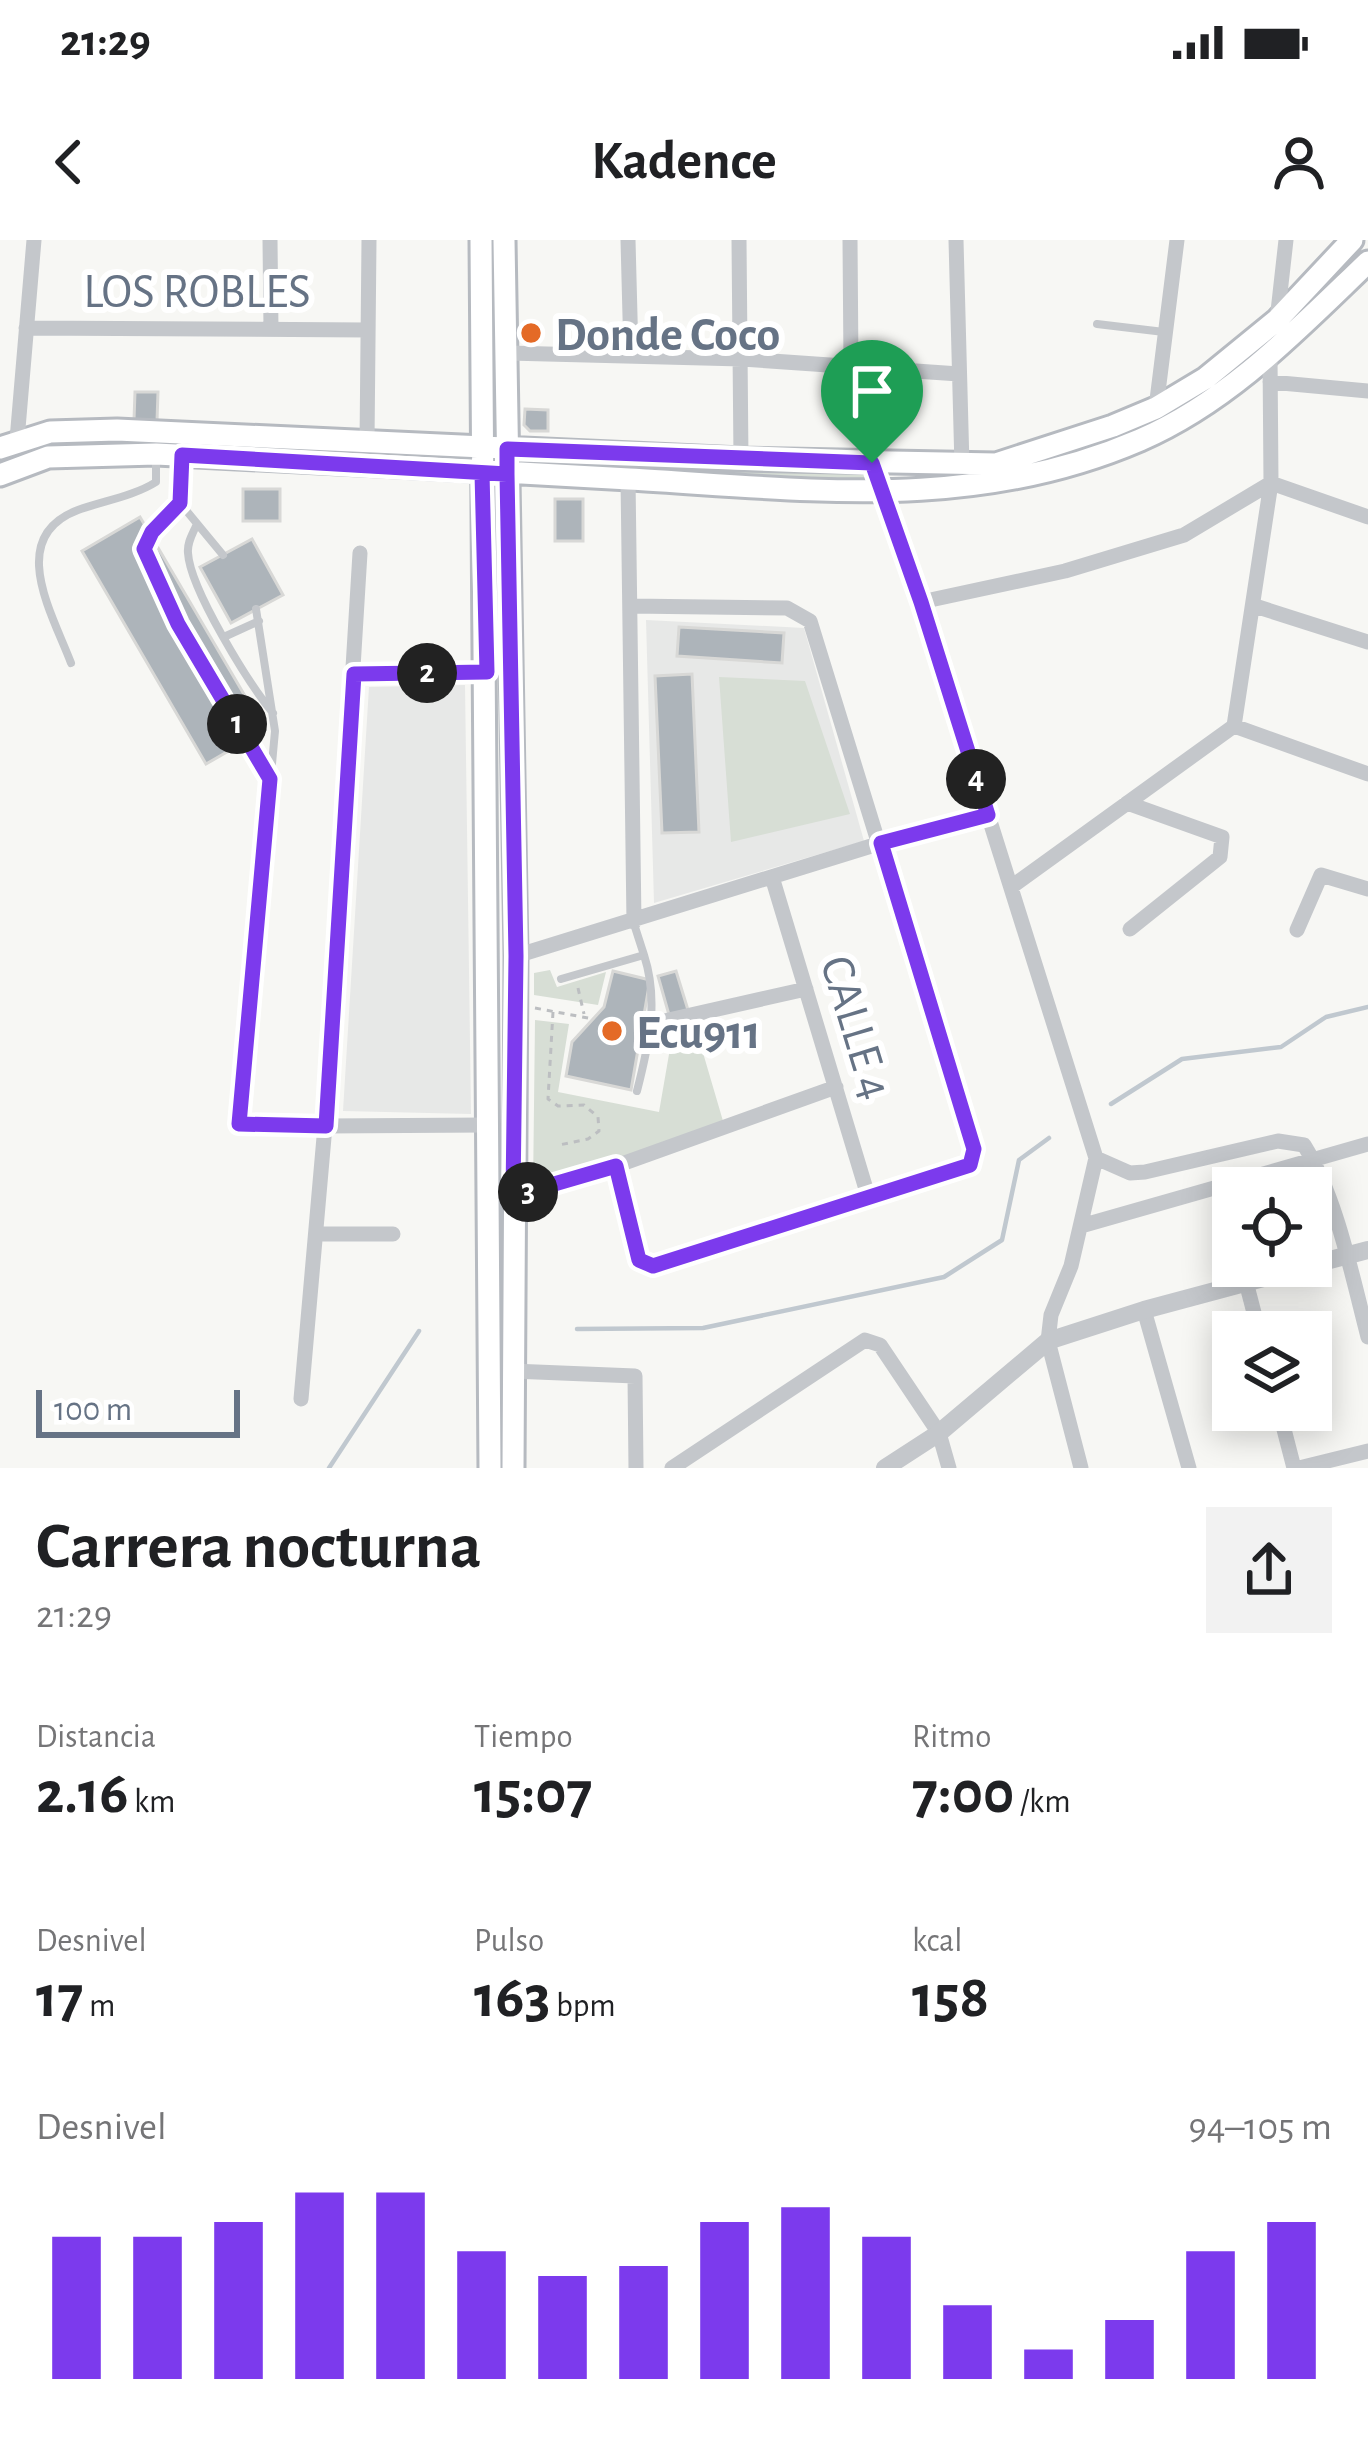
<!DOCTYPE html>
<html lang="es">
<head>
<meta charset="utf-8">
<style>
	body { margin:0; font-family:"Alegreya Sans",sans-serif; background:#f2f2f2; color:#202124; height:100vh; display:flex; flex-direction:column; font-size:45px; white-space:nowrap }
	* { box-sizing:border-box; margin:0 }
	p { font-size:39px; color:#757577 }
	.icon { flex:none; width:66px; height:66px; fill:none; stroke:currentColor; stroke-width:2; stroke-linecap:round; stroke-linejoin:round }
	.map { position:relative; height:1228px; overflow:hidden }
	.sheet { display:flex; flex-direction:column; background:#fff; flex:1 }
	.sheet>* { flex:none }
	.controls { position:absolute; left:1212px; top:927px; display:grid; gap:24px }
	.controls a { display:grid; place-items:center; width:120px; height:120px; border-radius:0px; background:#fff; box-shadow:0 6px 30px #0003; font-size:60px }
	.scale { position:absolute; left:36px; bottom:30px; width:204px; box-sizing:border-box; padding-left:12px; border:6px solid #667385; border-top:0; font-size:33px; line-height:42px; white-space:nowrap; color:#667385; -webkit-text-stroke:9px #fff; paint-order:stroke }
	.pin { position:absolute; display:grid; place-items:center; width:102px; height:102px; color:#fff; margin:-123px -51px; border-radius:50% 50% 50% 0; rotate:-45deg; box-shadow:0 0 12px #0007 }
	.pin .icon { rotate:45deg }
	.km { position:absolute; width:60px; height:60px; margin:-30px; border-radius:50%; background:#222; color:#fff; font-size:33px; line-height:60px; text-align:center }
	.round { display:grid; place-items:center; flex:none; width:126px; height:126px; border-radius:0px; background:#f2f2f2 }
	.headline { display:flex; align-items:center; justify-content:space-between; height:204px; padding:0 36px }
	h1 { font-size:66px; font-weight:700; line-height:90px }
	.figures { display:grid; grid-template-columns:repeat(3,1fr); gap:18px; height:204px; padding:12px 36px }
	.figures div { display:grid; align-content:center }
	.figures b { font-size:60px; font-weight:700 }
	.figures small { font-size:33px; font-weight:400 }
	.figures p { font-size:33px }
	.chart { height:336px; padding:24px 36px }
	.chart p { display:flex; justify-content:space-between }
	.chart svg { width:100%; height:216px; margin-top:12px; stroke:#7c3aed; stroke-width:6 }
	.status { display:flex; justify-content:space-between; align-items:center; height:84px; padding:0 60px; background:#fff; direction:ltr }
	.status svg { height:33px; fill:currentColor }
	header { display:flex; justify-content:space-between; align-items:center; height:156px; padding:0 36px; background:#fff; font-size:54px; font-weight:700 }
	.map>svg:first-child { display:block }
</style>
</head>
<body>
<div class="status"><b>21:29</b><svg viewBox="0 0 49 12"><path d="M0 12V9h3v3zM5 12V6h3v6zM10 12V3h3v9zM15 12V0h3v12zM26 1h20v11H26zM47 4h2v5h-2z"/></svg></div>
<header><svg class="icon" aria-label="back" viewBox="0 0 24 24"><path d="M15 5l-7 7 7 7"/></svg>Kadence<svg class="icon" aria-label="person" viewBox="0 0 24 24"><circle cx="12" cy="8" r="4"/><path d="M4 21q1-7 8-7t8 7"/></svg></header>
<div class="map">
<svg width="1368" height="1228" viewBox="0 0 1368 1228">
	<rect width="100%" height="100%" fill="#f7f7f4"/>
	<!-- built -->
	<path fill="#e7e8e7" d="M646 380 804 388 864 601 654 663Z
		M465 445 471 874 343 871 369 447Z"/>
	<!-- green -->
	<path fill="#d7ded5" d="M490 0H496L497 192H492Z
		M69 201H155L466 214V221L0 226V219L26 209Z
		M527 220 868 234 869 242 527 227Z
		M719 437 805 441 850 574 731 602Z
		M550 730 557 747 606 732 598 765 534 755V733Z
		M535 780 569 784 558 852 659 872 672 797 696 789 723 881 533 950Z"/>
	<g fill="none" stroke-linecap="round" stroke-linejoin="round">
		<!-- stream -->
		<path stroke="#c0c8cf" stroke-width="4.5" d="M1111 864 1182 819 1281 807 1326 777 1368 767
			M577 1089 703 1088 944 1037 1002 1000 1019 920 1049 898
			M329 1228 419 1091"/>
	</g>
	<!-- building -->
	<path fill="#adb4ba" stroke="#d8d8d6" stroke-width="3" d="M135 152H158L157 181 134 180Z
		M525 169 548 170V191H530L524 185Z
		M243 249H280V281H243Z
		M555 259H583V301H555Z
		M140 277 265 490 206 524 82 311Z
		M252 299 283 355 231 383 200 327Z
		M679 387 784 393 782 423 677 416Z
		M692 434 699 592 662 593 655 436Z
		M613 731 650 740 631 850 566 836 572 802 604 767Z
		M676 731 688 770 669 775 658 736Z"/>
	<g fill="none" stroke-linecap="round" stroke-linejoin="round">
		<!-- secondary casing -->
		<g stroke="#b6bac0" stroke-width="27">
			<path id="secondary" d="M481 0 490 1228
				M504 0 516 716 513 1228
				M0 208 50 192 117 190 741 219 996 224 1113 186 1156 168 1206 138 1277 80 1352 0
				M0 235 48 217 156 214C314 221 471 230 629 239 806 249 971 273 1140 200 1230 161 1298 89 1368 22"/>
		</g>
		<!-- path -->
		<path stroke="#bcbec1" stroke-width="3" stroke-dasharray="6 6" stroke-linecap="butt" d="M578 748 584 774
			M535 768 593 779
			M553 772 548 859 558 866 584 865 598 877 599 891 588 899 559 905"/>
		<!-- service -->
		<path stroke="#c4c7cb" stroke-width="8" d="M1097 84 1164 92
			M182 218 180 263 223 315
			M180 263 152 292 144 309 178 384 270 538
			M196 286C192 295 187 303 188 313 190 349 249 444 273 473
			M256 369 275 491 239 884 324 886
			M226 396 259 381
			M71 423C52 373 6 297 78 270 103 261 134 256 156 242V217
			M561 739 644 715 634 684
			M637 851C649 804 659 761 644 715"/>
		<!-- minor -->
		<path stroke="#c4c7cb" stroke-width="15" d="M270 0 271 89
			M628 0 631 114
			M739 0 741 219
			M850 0 851 125
			M956 0 962 226
			M1277 80 1286 0
			M26 88 368 90
			M505 113 742 119 959 134
			M1270 142 1368 151
			M1156 168 1177 0
			M17 200 34 0
			M367 203 369 0
			M873 223 921 362 1096 918 1130 933 1145 932 1278 901 1304 905C1337 958 1352 1036 1368 1097
			M628 239 634 682
			M921 362 1065 331 1184 295 1271 243 1368 277
			M1255 366 1368 402
			M354 434 487 432
			M1234 486 1368 534
			M1127 563 1222 597 1220 617 1130 689
			M772 637 869 959
			M1011 647 1234 486 1271 243 1270 116
			M1297 690 1321 635 1368 649
			M516 716 881 603 988 575
			M651 784 806 749
			M325 886 487 885
			M616 926 639 1020 653 1026 970 925 975 916 810 381 787 368 631 366
			M513 956 616 926 836 847
			M1081 986 1368 904
			M316 994H393
			M1246 1042 1259 1092
			M1144 1070 1189 1228
			M512 1131 635 1136 636 1228
			M301 1159 325 886 360 313
			M1279 1170 1294 1228
			M672 1228 865 1100 880 1105 939 1193 949 1228
			M1081 1228 1048 1101 1051 1075 1071 1026 1096 918
			M1299 1228 1368 1211"/>
		<!-- tertiary -->
		<path stroke="#c4c7cb" stroke-width="18" d="M1311 1025 1368 1010
			M885 1228 939 1193 1048 1101 1144 1070 1308 1026"/>
		<!-- secondary -->
		<use href="#secondary" stroke="#fff" stroke-width="21"/>
	</g>
	<g fill="none" stroke-linecap="round" stroke-linejoin="round">
		<!-- route casing -->
		<g stroke="#fff" stroke-width="24">
			<path id="route" d="M872 223 507 209V234L182 215 180 263 152 292 144 309 178 384 270 539 239 884 326 886 354 434 487 432 482 233 507 234 516 716 513 956 616 926 639 1020 653 1026 970 925 974 909 881 603 988 575 921 362 872 223"/>
		</g>
		<!-- route -->
		<use href="#route" stroke="#7c3aed" stroke-width="15"/>
	</g>
	<!-- markers -->
	<g fill="#e46a26" stroke="#fff" stroke-width="4.5">
		<circle cx="531" cy="93" r="12"/>
		<circle cx="612" cy="791" r="12"/>
	</g>
	<g text-anchor="middle" stroke-width="12" stroke-linejoin="round" paint-order="stroke">
		<!-- street labels -->
		<g font-size="48" fill="#667385" stroke="#fff">
			<text x="197" y="67">LOS ROBLES</text>
			<text transform="translate(858 787) rotate(73)" y="17">CALLE 4</text>
		</g>
		<!-- poi labels -->
		<g font-size="48" font-weight="bold" fill="#667385" stroke="#fff" text-anchor="start">
			<text x="555" y="110">Donde Coco</text>
			<text x="636" y="808">Ecu911</text>
		</g>
	</g>
</svg>
<div class="controls">
<a><svg class="icon" aria-label="locate" viewBox="0 0 24 24"><circle cx="12" cy="12" r="6"/><path d="M12 2v4M12 18v4M2 12h4M18 12h4"/></svg></a>
<a><svg class="icon" aria-label="layers" viewBox="0 0 24 24"><path d="M12 4l9 5-9 5-9-5zM3 14l9 5 9-5"/></svg></a>
</div>
<div class="scale">100 m</div>
<div class="pin" style="left:872px;top:223px;background:#1e9e55"><svg class="icon" aria-label="arrive" viewBox="0 0 24 24"><path d="M6 21V4h12l-3 4 3 4H6"/></svg></div>
<b class="km" style="left:237px;top:484px">1</b>
<b class="km" style="left:427px;top:433px">2</b>
<b class="km" style="left:528px;top:952px">3</b>
<b class="km" style="left:976px;top:539px">4</b>
</div>
<section class="sheet">
<div class="headline"><div><h1>Carrera nocturna</h1><p>21:29</p></div><a class="round"><svg class="icon" aria-label="share" viewBox="0 0 24 24"><path d="M12 15V3M7 8l5-5 5 5M5 13v7h14v-7"/></svg></a></div>
<div class="figures">
<div><p>Distancia</p><b>2.16<small> km</small></b></div>
<div><p>Tiempo</p><b>15:07</b></div>
<div><p>Ritmo</p><b>7:00<small> /km</small></b></div>
</div>
<div class="figures">
<div><p>Desnivel</p><b>17<small> m</small></b></div>
<div><p>Pulso</p><b>163<small> bpm</small></b></div>
<div><p>kcal</p><b>158</b></div>
</div>
<div class="chart"><p><span>Desnivel</span>94–105 m</p>
<svg viewBox="0 0 160 44" preserveAspectRatio="none"><path d="M5 44V15M15 44V15M25 44V12M35 44V6M45 44V6M55 44V18M65 44V23M75 44V21M85 44V12M95 44V9M105 44V15M115 44V29M125 44V38M135 44V32M145 44V18M155 44V12"/></svg>
</div>
</section>
</body>
</html>
